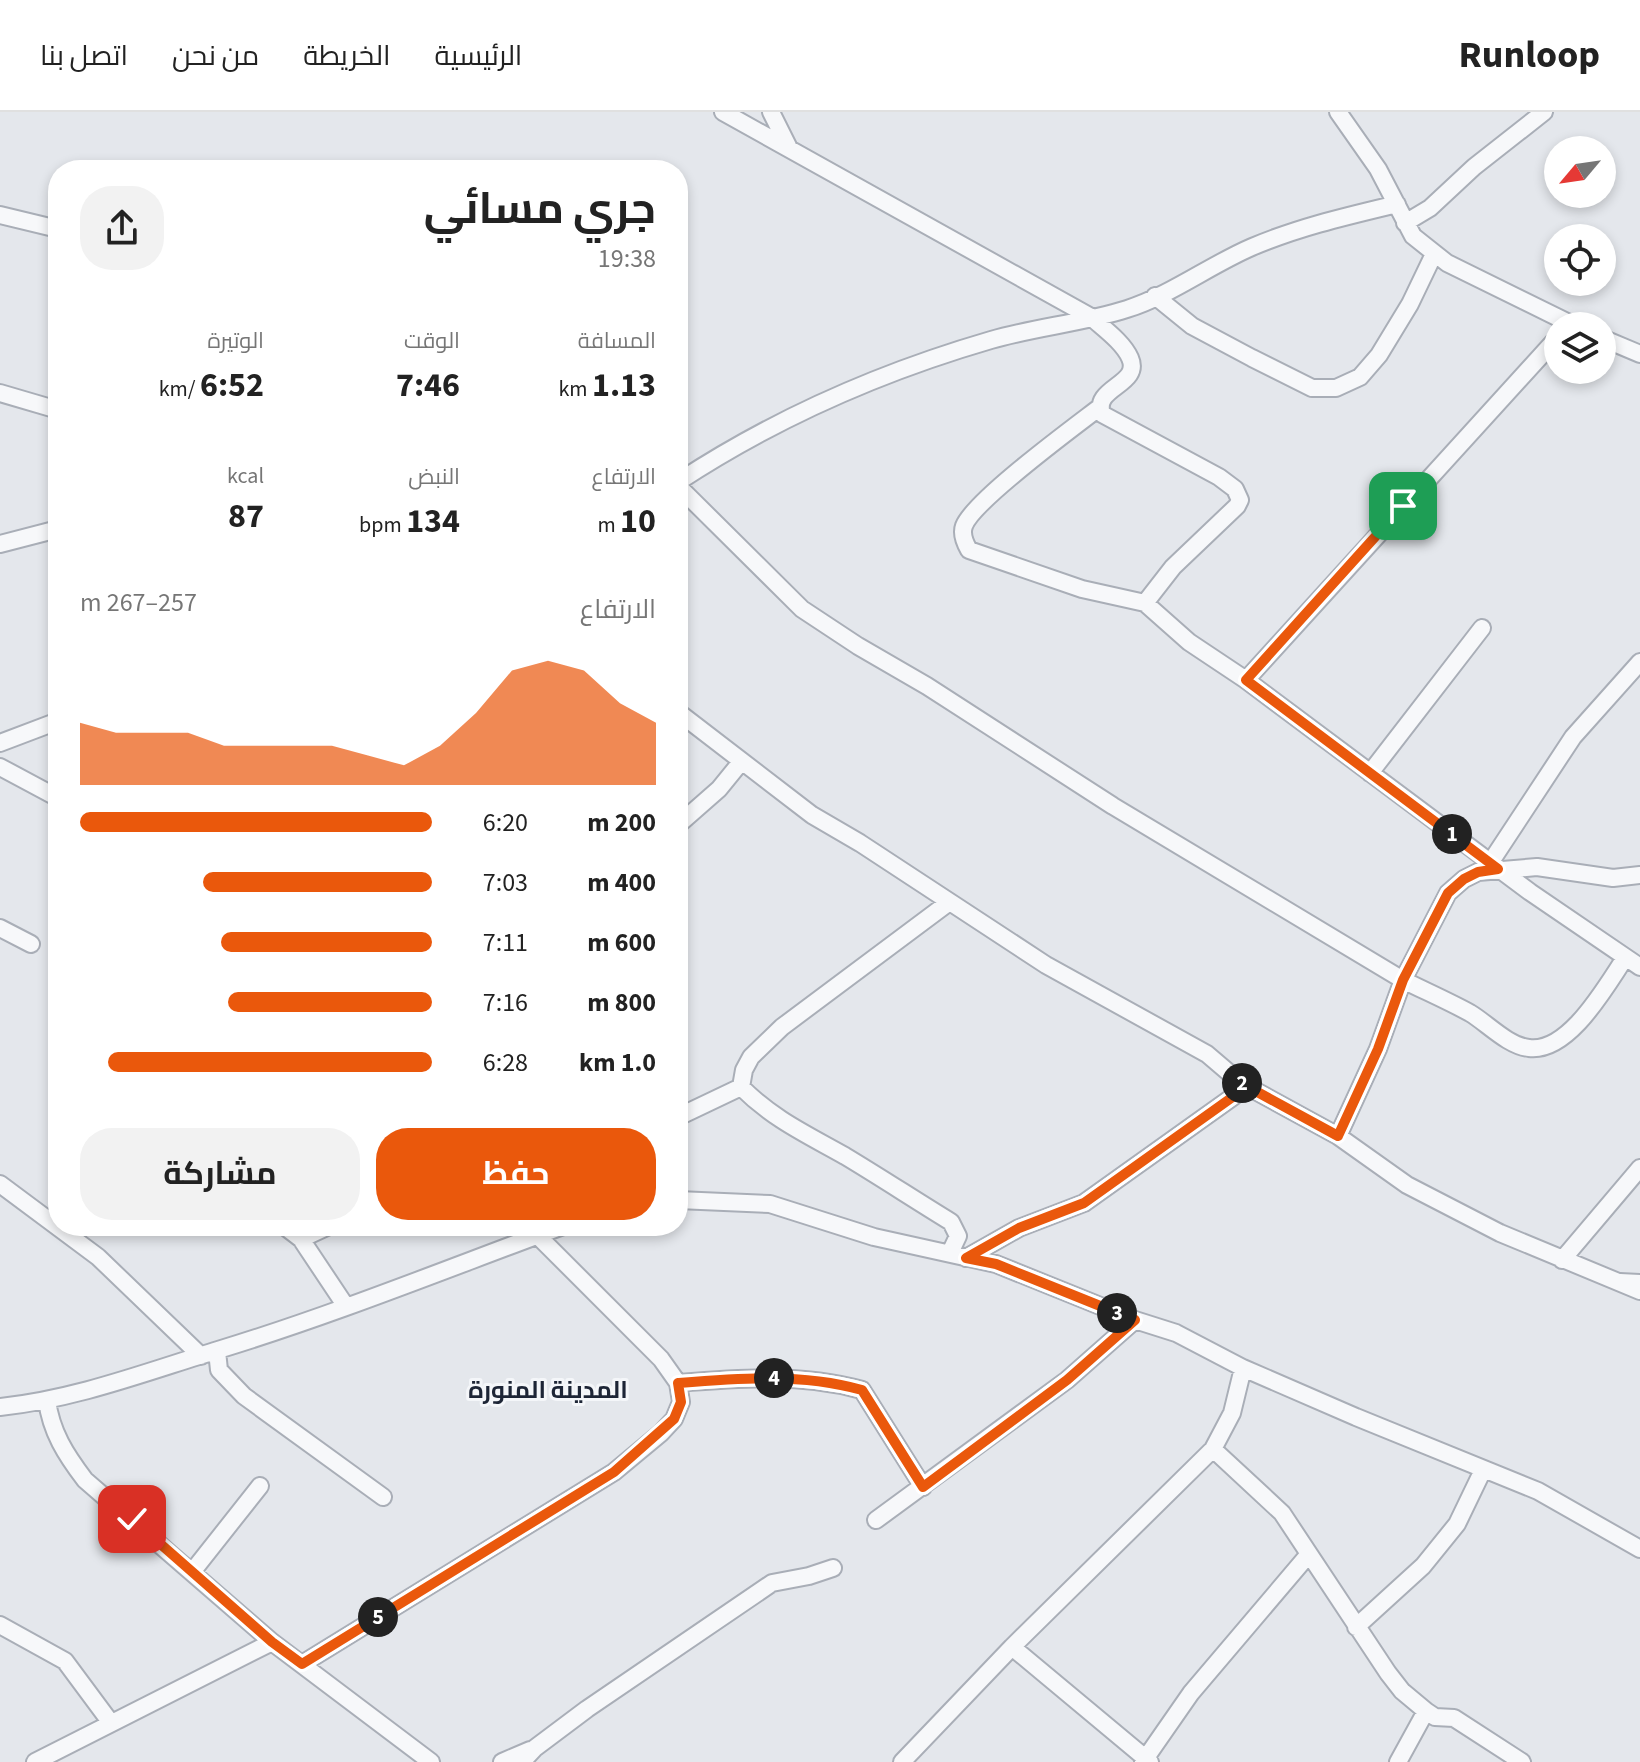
<!DOCTYPE html>
<html lang="ar">
<head>
<meta charset="utf-8">
<style>
	body { margin:0; font-family:"Source Sans 3",Cairo,sans-serif; background:#f2f2f2; color:#222; direction:rtl; height:100vh; display:flex; flex-direction:column; font-size:30px; white-space:nowrap }
	* { box-sizing:border-box; margin:0 }
	p { font-size:26px; color:#767676 }
	.icon { flex:none; width:44px; height:44px; fill:none; stroke:currentColor; stroke-width:2; stroke-linecap:round; stroke-linejoin:round }
	.map { position:relative; flex:1; overflow:hidden; direction:ltr }
	.panel { position:absolute; left:48px; top:48px; width:640px; height:1076px; display:flex; flex-direction:column; background:#fff; border-radius:32px; box-shadow:0 4px 12px #0003; direction:rtl }
	.panel>* { flex:none }
	.needle { width:52px; rotate:241deg }
	.buttons { position:absolute; left:1544px; top:24px; display:grid; gap:16px }
	.buttons a { display:grid; place-items:center; width:72px; height:72px; border-radius:50%; background:#fff; box-shadow:0 4px 12px #0003; font-size:40px }
	.pin { position:absolute; display:grid; place-items:center; width:68px; height:68px; color:#fff; margin:-34px; border-radius:16px; box-shadow:0 4px 12px #0006 }
	.km { position:absolute; width:40px; height:40px; margin:-20px; border-radius:50%; background:#222; color:#fff; font-size:22px; line-height:40px; text-align:center }
	.round { display:grid; place-items:center; flex:none; width:84px; height:84px; border-radius:32px; background:#f2f2f2 }
	.headline { display:flex; align-items:center; justify-content:space-between; height:136px; padding:0 32px }
	h1 { font-size:44px; font-weight:700; line-height:60px }
	.figures { display:grid; grid-template-columns:repeat(3,1fr); gap:12px; height:136px; padding:8px 32px }
	.figures div { display:grid; align-content:center }
	.figures b { font-size:34px; font-weight:700 }
	.figures small { font-size:22px; font-weight:400 }
	.figures p { font-size:22px }
	.chart { height:224px; padding:16px 32px }
	.chart p { display:flex; justify-content:space-between }
	.chart svg { width:100%; height:144px; margin-top:8px; fill:#ea580c; opacity:.7 }
	.primary-button { display:flex; gap:16px; margin-top:auto; padding:16px 32px }
	.primary-button a { flex:1; height:92px; border-radius:32px; background:#ea580c; color:#fff; font-size:32px; font-weight:700; line-height:92px; text-align:center }
	.primary-button a+a { background:#f2f2f2; color:#222 }
	ul { padding:0 32px; list-style:none; font-size:26px }
	li { display:grid; grid-template-columns:128px 96px 1fr; align-items:center; height:60px }
	li i { height:20px; border-radius:10px; background:#ea580c }
	header { display:flex; align-items:center; gap:48px; box-sizing:border-box; height:112px; padding:0 40px; background:#fff; border-bottom:2px solid #e0e0e0 }
	header strong { font-size:38px }
	nav { display:flex; gap:44px; margin-inline-start:auto; font-size:28px }
	.map>svg:first-child { display:block }
</style>
</head>
<body>
<header>
<strong>Runloop</strong>
<nav><a>الرئيسية</a><a>الخريطة</a><a>من نحن</a><a>اتصل بنا</a></nav>
</header>
<div class="map">
<svg width="1640" height="1650" viewBox="0 0 1640 1650">
	<rect width="100%" height="100%" fill="#e4e7ec"/>
	<g fill="none" stroke-linecap="round" stroke-linejoin="round">
		<!-- service casing -->
		<g stroke="#a9aeb7" stroke-width="12">
			<path id="service" d="M1620 1166 1640 1167"/>
		</g>
		<!-- minor casing -->
		<g stroke="#a9aeb7" stroke-width="20">
			<path id="minor" d="M723 0 1091 205C1103 216 1123 230 1130 246 1142 273 1092 275 1102 302L1219 365 1235 377 1240 388 1237 394 1173 455 1145 491 1189 530 1246 568 1530 780 1640 855
				M771 0 788 34
				M1338 0 1378 57 1413 124 1447 151 1575 214
				M0 103 58 117
				M1405 111 1430 96 1474 55 1544 0
				M1155 184 1192 214 1252 246 1312 276H1336L1360 265 1379 243 1410 192 1434 142
				M1602 226 1640 242
				M0 281 58 298
				M1100 295C1074 315 973 389 964 414 961 422 965 431 969 438L1082 477 1145 491
				M678 370C774 307 881 260 991 228 1036 215 1083 211 1127 197 1171 183 1210 153 1252 135 1299 115 1347 104 1397 92
				M678 374 802 497 858 534 927 574 1113 694 1403 868 1378 937 1338 1024 1241 971 1207 942 1046 853 860 731 812 703 678 600
				M0 432 58 417
				M1246 568 1558 225
				M0 631 58 609
				M0 655 58 686
				M1370 661 1482 516
				M678 713 719 677 741 650
				M1490 751 1573 625 1640 550
				M948 791 782 915 751 945 744 958 741 975C773 1007 806 1022 845 1044 880 1065 915 1088 951 1110L958 1124 950 1141
				M0 816 31 832
				M1625 846C1606 874 1569 941 1529 936 1508 934 1487 911 1470 901 1448 889 1425 879 1403 868L1448 781 1464 767 1478 760 1537 755 1613 766 1640 763
				M678 1005 741 975
				M1338 1024 1407 1073 1500 1121 1640 1179
				M0 1072 98 1145 201 1244
				M678 1088 770 1092 874 1125 996 1152 1135 1208 1176 1221 1243 1256 1232 1301 1213 1337 1012 1535 902 1650
				M284 1114 301 1127
				M329 1114 301 1127 345 1193
				M966 1146 1019 1116 1084 1091 1234 984 1241 971
				M1562 1148 1640 1056
				M217 1239 219 1258 244 1284 383 1385
				M1243 1256 1356 1305 1538 1379 1640 1437
				M678 1271C740 1266 801 1261 862 1278L923 1375
				M47 1288C51 1320 66 1343 85 1368L272 1530 431 1650
				M0 1295C76 1287 146 1260 218 1238 333 1203 449 1156 563 1114
				M1213 1337 1282 1401 1388 1561 1402 1579 1426 1599
				M876 1408 1067 1268 1135 1208
				M192 1460 260 1374
				M0 1513 65 1549 111 1611
				M1356 1515 1423 1454 1457 1412 1483 1358
				M1012 1535 1150 1650
				M302 1552 614 1360 661 1321 674 1307 681 1290 678 1271 661 1247 537 1123
				M35 1650 272 1530
				M502 1650 530 1638
				M522 1650 535 1636 587 1597 772 1471 809 1464 833 1456
				M1143 1650 1191 1581 1309 1442
				M1398 1650 1426 1599 1435 1605 1454 1606 1522 1650"/>
		</g>
		<!-- service -->
		<use href="#service" stroke="#f7f8fa" stroke-width="8"/>
		<!-- minor -->
		<use href="#minor" stroke="#f7f8fa" stroke-width="16"/>
	</g>
	<g fill="none" stroke-linecap="round" stroke-linejoin="round">
		<!-- route casing -->
		<g stroke="#fff" stroke-width="16">
			<path id="route" d="M132 1407 272 1530 302 1552 614 1360 674 1307 681 1290 678 1271C740 1266 801 1261 862 1278L923 1375 1067 1268 1135 1208 996 1152 966 1146 1019 1116 1084 1091 1234 984 1241 971 1338 1024 1378 937 1403 868 1448 781 1464 767 1478 760 1498 757 1246 568 1403 394"/>
		</g>
		<!-- route -->
		<use href="#route" stroke="#ea580c" stroke-width="10"/>
	</g>
	<g text-anchor="middle" stroke-width="6" stroke-linejoin="round" paint-order="stroke">
		<!-- neighbourhood labels -->
		<g font-size="24" font-weight="bold" fill="#1d2536" stroke="#f4f6f9">
			<text x="548" y="1286">المدينة المنورة</text>
		</g>
	</g>
</svg>
<div class="buttons">
<a><svg class="needle" viewBox="-14 -14 28 28"><path d="M0-13l5 13h-10z" fill="#e53935"/><path d="M0 13l5-13h-10z" fill="#767676"/></svg></a>
<a><svg class="icon" aria-label="locate" viewBox="0 0 24 24"><circle cx="12" cy="12" r="6"/><path d="M12 2v4M12 18v4M2 12h4M18 12h4"/></svg></a>
<a><svg class="icon" aria-label="layers" viewBox="0 0 24 24"><path d="M12 4l9 5-9 5-9-5zM3 14l9 5 9-5"/></svg></a>
</div>
<div class="pin" style="left:1403px;top:394px;background:#1e9e55"><svg class="icon" aria-label="arrive" viewBox="0 0 24 24"><path d="M6 21V4h12l-3 4 3 4H6"/></svg></div>
<div class="pin" style="left:132px;top:1407px;background:#d93025"><svg class="icon" aria-label="check" viewBox="0 0 24 24"><path d="M5 12l5 5 9-10"/></svg></div>
<b class="km" style="left:1452px;top:722px">1</b>
<b class="km" style="left:1242px;top:971px">2</b>
<b class="km" style="left:1117px;top:1201px">3</b>
<b class="km" style="left:774px;top:1266px">4</b>
<b class="km" style="left:378px;top:1505px">5</b>
<section class="panel">
<div class="headline"><div><h1>جري مسائي</h1><p>19:38</p></div><a class="round"><svg class="icon" aria-label="share" viewBox="0 0 24 24"><path d="M12 15V3M7 8l5-5 5 5M5 13v7h14v-7"/></svg></a></div>
<div class="figures">
<div><p>المسافة</p><b>1.13<small> km</small></b></div>
<div><p>الوقت</p><b>7:46</b></div>
<div><p>الوتيرة</p><b>6:52<small> /km</small></b></div>
</div>
<div class="figures">
<div><p>الارتفاع</p><b>10<small> m</small></b></div>
<div><p>النبض</p><b>134<small> bpm</small></b></div>
<div><p>kcal</p><b>87</b></div>
</div>
<div class="chart"><p><span>الارتفاع</span>257–267 m</p>
<svg viewBox="0 0 160 44" preserveAspectRatio="none"><path d="M0 44V25L10 28L20 28L30 28L40 32L50 32L60 32L70 32L80 35L90 38L100 32L110 22L120 9L130 6L140 9L150 19L160 25V44z"/></svg>
</div>
<ul>
<li><b>200 m</b>6:20<i style="width:100%"></i></li>
<li><b>400 m</b>7:03<i style="width:65%"></i></li>
<li><b>600 m</b>7:11<i style="width:60%"></i></li>
<li><b>800 m</b>7:16<i style="width:58%"></i></li>
<li><b>1.0 km</b>6:28<i style="width:92%"></i></li>
</ul>
<div class="primary-button"><a>حفظ</a><a>مشاركة</a></div>
</section>
</div>
</body>
</html>
